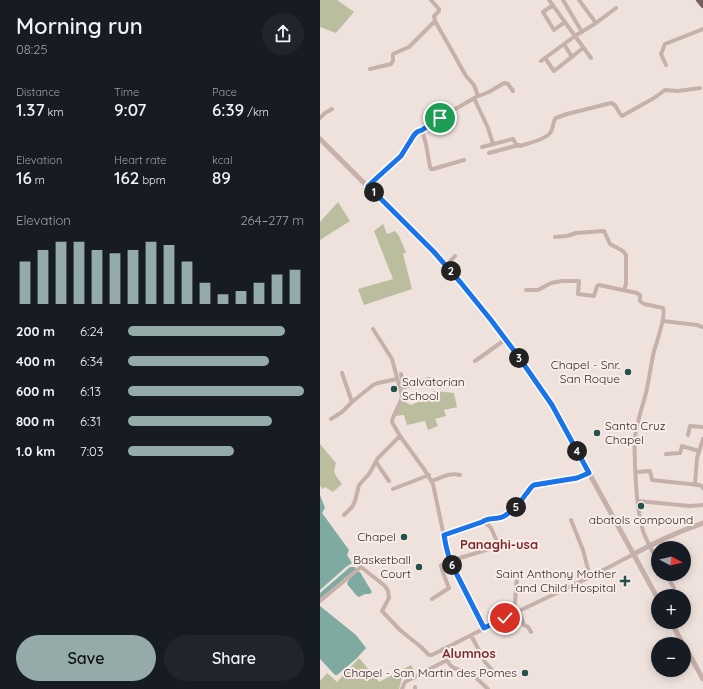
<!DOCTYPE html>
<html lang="en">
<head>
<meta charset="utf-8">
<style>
	body { margin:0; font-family:Quicksand,sans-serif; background:#20242c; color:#f1f3f6; height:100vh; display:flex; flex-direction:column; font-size:15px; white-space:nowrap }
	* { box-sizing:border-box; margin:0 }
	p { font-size:13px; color:#9ea1a6 }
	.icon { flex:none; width:22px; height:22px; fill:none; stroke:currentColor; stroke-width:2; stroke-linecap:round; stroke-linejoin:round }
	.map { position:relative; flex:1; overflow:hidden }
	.details { display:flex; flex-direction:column; background:#171b24; width:320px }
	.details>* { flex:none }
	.needle { width:26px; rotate:97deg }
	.tools { position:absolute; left:331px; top:541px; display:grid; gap:8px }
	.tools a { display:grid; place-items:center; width:40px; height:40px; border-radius:50%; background:#171b24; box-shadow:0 2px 10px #0003; font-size:20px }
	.pin { position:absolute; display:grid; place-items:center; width:34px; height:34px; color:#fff; margin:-17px; border:2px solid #fff; border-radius:50%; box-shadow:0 1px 4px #0007 }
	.km { position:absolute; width:20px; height:20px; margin:-10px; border-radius:50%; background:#222; color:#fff; font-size:11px; line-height:20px; text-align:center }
	.round { display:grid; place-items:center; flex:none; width:42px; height:42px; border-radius:21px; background:#20242c }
	.overview { display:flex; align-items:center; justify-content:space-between; height:68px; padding:0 16px }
	h1 { font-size:22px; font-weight:600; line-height:30px }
	.metrics { display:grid; grid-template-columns:repeat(3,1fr); gap:6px; height:68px; padding:4px 16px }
	.metrics div { display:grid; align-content:center }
	.metrics b { font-size:17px; font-weight:600 }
	.metrics small { font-size:11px; font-weight:400 }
	.metrics p { font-size:11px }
	.chart { height:112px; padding:8px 16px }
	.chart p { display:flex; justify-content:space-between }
	.chart svg { width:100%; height:72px; margin-top:4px; stroke:#94aba9; stroke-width:6 }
	.button { display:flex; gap:8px; margin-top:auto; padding:8px 16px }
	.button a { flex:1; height:46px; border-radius:24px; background:#94aba9; color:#111; font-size:16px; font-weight:600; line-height:46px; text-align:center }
	.button a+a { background:#20242c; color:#f1f3f6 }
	ul { padding:0 16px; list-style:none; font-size:13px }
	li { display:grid; grid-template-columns:64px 48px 1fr; align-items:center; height:30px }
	li i { height:10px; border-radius:5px; background:#94aba9 }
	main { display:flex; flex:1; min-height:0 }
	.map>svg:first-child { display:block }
</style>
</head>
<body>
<main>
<section class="details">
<div class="overview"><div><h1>Morning run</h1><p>08:25</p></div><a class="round"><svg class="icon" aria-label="share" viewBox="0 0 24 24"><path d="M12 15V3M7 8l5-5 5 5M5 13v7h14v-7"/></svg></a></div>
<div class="metrics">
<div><p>Distance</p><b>1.37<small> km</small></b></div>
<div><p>Time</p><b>9:07</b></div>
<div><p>Pace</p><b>6:39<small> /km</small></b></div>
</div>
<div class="metrics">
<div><p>Elevation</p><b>16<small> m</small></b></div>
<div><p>Heart rate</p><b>162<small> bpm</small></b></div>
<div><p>kcal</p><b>89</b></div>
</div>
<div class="chart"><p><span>Elevation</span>264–277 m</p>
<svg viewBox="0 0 160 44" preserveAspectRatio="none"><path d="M5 44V18M15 44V11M25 44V6M35 44V6M45 44V11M55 44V13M65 44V11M75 44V6M85 44V8M95 44V18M105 44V31M115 44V38M125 44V36M135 44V31M145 44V26M155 44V23"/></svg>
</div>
<ul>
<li><b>200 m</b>6:24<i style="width:89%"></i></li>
<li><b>400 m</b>6:34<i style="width:80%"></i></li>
<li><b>600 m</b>6:13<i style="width:100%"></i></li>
<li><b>800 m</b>6:31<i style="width:82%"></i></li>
<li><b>1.0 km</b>7:03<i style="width:60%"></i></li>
</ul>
<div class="button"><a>Save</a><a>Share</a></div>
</section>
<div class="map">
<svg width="383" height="689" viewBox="0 0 383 689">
	<rect width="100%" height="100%" fill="#efe2dd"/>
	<!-- green -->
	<path fill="#babd9e" d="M0 0H17L34 12 16 33 0 27Z
		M18 202 30 221 0 240V222Z
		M63 224 67 234 75 231 79 236 86 252 83 254 92 289 44 305 38 289 73 279 54 231Z
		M114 391 134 393 137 407 124 410 126 416 115 419 118 426 108 430 105 421 87 425 84 415 75 416 83 401 91 405 98 402 99 399 113 395Z
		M0 444 16 463 14 471 16 476 22 484 13 492 5 487 2 489 0 485Z
		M39 658 59 682 91 665 95 672 82 678 79 689H0V681L7 673 17 682Z"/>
	<!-- water -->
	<path fill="#7eaaa1" d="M0 495 5 508 2 513 29 550 27 555 32 563 26 567 0 590Z
		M30 567H35L36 569 0 599V593Z
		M37 572H40L52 592 50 594H45L39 597 36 595 27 584 29 579Z
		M0 606 36 635 46 648 36 659 17 675H15L0 659Z"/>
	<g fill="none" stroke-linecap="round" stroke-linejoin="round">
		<!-- minor -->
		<path stroke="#c6b0aa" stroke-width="4" d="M111 0 119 9V11L114 16 115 21 132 51 146 76 154 85 158 96
			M229 0 271 58
			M243 0 262 32
			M259 0 276 23
			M233 5 223 12 234 30 245 22
			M244 44 252 57
			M225 58 234 71 263 48
			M221 61 255 36 276 23 296 8
			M346 65 341 54 345 44 383 29
			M50 69 71 64 73 61V54L89 47 115 21
			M154 98 168 128 173 144
			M0 118 5 113 12 109
			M102 130 106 144 110 167 111 169H113L144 160
			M162 147 193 139 196 144 200 146C207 144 226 139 230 133 234 129 232 122 236 118L247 114 291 103C298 105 297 112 302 116L334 98 345 90 358 91 380 88
			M169 153 199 145
			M48 186 81 156 94 135 97 132 102 130 115 121 156 97 169 92 184 83 188 84 193 91
			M235 237 247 236 256 233 284 231 290 244 303 251 306 255V284L304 290
			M126 266 135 256
			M206 290H218L231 283 242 281H259L258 294 274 296 277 286 279 285 317 293 320 295V301L324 304 343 308C346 315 337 342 334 351 331 365 329 379 326 393 322 408 317 422 315 437 314 446 315 456 315 465 316 487 317 510 323 531 327 542 332 551 338 561
			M343 321 377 325 383 327
			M53 329 72 359 82 396C81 405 73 413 72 422L80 436 104 469 113 484 126 546 130 561 164 628
			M155 361 186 339
			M22 373 32 402
			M81 374 84 387
			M79 388 94 385 93 383 109 379
			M11 419 22 412 32 402 53 385 58 383 77 379
			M368 435 370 426 383 427
			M346 454 360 453 362 446 379 451
			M56 462 69 481
			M316 472 330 471 332 480 379 485 382 486 383 488
			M112 481C121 478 130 472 140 475
			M375 485 377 458 383 439
			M73 489 109 475
			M318 501 370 506 383 505
			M24 515 32 507 35 501 39 485 49 474 58 458 80 436
			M251 520 263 550 270 577
			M124 535 162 522C171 516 178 521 186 515 194 509 200 502 206 494 209 491 210 487 214 485L257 478 269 473
			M346 574 354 588
			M112 599 129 588 122 570 121 565 130 561 179 546 171 528 168 525 162 522
			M0 601 41 567 65 586 68 591 69 598 62 611 80 630 101 647 109 655H112L199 611 270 577 314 554
			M199 611 204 625 208 627 211 632
			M194 613 197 578 196 575 194 574
			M151 635 165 662 172 670
			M123 649 127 660 130 665 134 668 153 675 168 689
			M82 689 85 682 127 660
			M95 689V687"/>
		<!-- tertiary -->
		<path stroke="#c6b0aa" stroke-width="5" d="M0 139 114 253 141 283 171 320 198 356 231 405 240 420 338 599
			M314 554C335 542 360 531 383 523
			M351 622 363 644
			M364 645 383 679"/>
		<!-- primary -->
		<path stroke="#755e5b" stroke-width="6" d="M379 0 383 5"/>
	</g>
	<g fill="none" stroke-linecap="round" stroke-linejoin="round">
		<!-- route casing -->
		<g stroke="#fff" stroke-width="8">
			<path id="route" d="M120 118 102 130 97 132 94 135 81 156 48 186 114 252 141 283 171 320 198 356 232 405 269 473 257 478 214 485C210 487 209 491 206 494 201 502 194 509 186 515 178 521 170 516 162 522L124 535 126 546 130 561 164 628 185 618"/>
		</g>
		<!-- route -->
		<use href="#route" stroke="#1a73e8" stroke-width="5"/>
	</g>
	<!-- markers -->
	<g fill="#22524a" stroke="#f8ede8" stroke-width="1.5">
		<circle cx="308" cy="372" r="4"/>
		<circle cx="74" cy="389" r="4"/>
		<circle cx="277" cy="433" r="4"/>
		<circle cx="321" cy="506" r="4"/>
		<circle cx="84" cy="537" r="4"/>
		<circle cx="99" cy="567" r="4"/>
		<path d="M303 575h4v4h4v4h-4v4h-4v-4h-4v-4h4z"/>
		<circle cx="205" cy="673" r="4"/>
	</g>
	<g text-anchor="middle" stroke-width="4" stroke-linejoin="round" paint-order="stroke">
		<!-- poi labels -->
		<g font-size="12" fill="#342929" stroke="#f8ede8" text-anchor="end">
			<text x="300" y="369">Chapel - Snr.<tspan x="300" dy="14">San Roque</tspan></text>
			<text x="82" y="386" text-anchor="start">Salvatorian<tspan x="82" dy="14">School</tspan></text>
			<text x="285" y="430" text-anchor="start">Santa Cruz<tspan x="285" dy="14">Chapel</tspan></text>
			<text x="321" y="524" text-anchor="middle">abatols compound</text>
			<text x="76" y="541">Chapel</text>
			<text x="91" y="564">Basketball<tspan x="91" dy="14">Court</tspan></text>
			<text x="296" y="578">Saint Anthony Mother<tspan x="296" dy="14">and Child Hospital</tspan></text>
			<text x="197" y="677">Chapel - San Martin des Pomes</text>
		</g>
		<!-- neighbourhood labels -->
		<g font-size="13" font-weight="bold" fill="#7c2929" stroke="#f8ede8">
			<text x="179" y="549">Panaghi-usa</text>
			<text x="149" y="658">Alumnos</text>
		</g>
	</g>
</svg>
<div class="tools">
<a><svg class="needle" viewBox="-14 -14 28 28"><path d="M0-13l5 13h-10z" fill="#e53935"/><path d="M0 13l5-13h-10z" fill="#9ea1a6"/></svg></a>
<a>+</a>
<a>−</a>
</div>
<div class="pin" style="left:120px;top:118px;background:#1e9e55"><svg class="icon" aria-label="arrive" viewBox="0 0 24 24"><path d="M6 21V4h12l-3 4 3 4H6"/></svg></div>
<div class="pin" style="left:185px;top:618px;background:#d93025"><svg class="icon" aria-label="check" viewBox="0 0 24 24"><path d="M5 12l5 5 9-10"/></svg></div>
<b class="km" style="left:54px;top:192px">1</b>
<b class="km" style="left:131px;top:271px">2</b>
<b class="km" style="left:199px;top:358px">3</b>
<b class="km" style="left:257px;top:451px">4</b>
<b class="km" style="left:196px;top:507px">5</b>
<b class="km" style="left:132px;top:565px">6</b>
</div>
</main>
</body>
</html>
